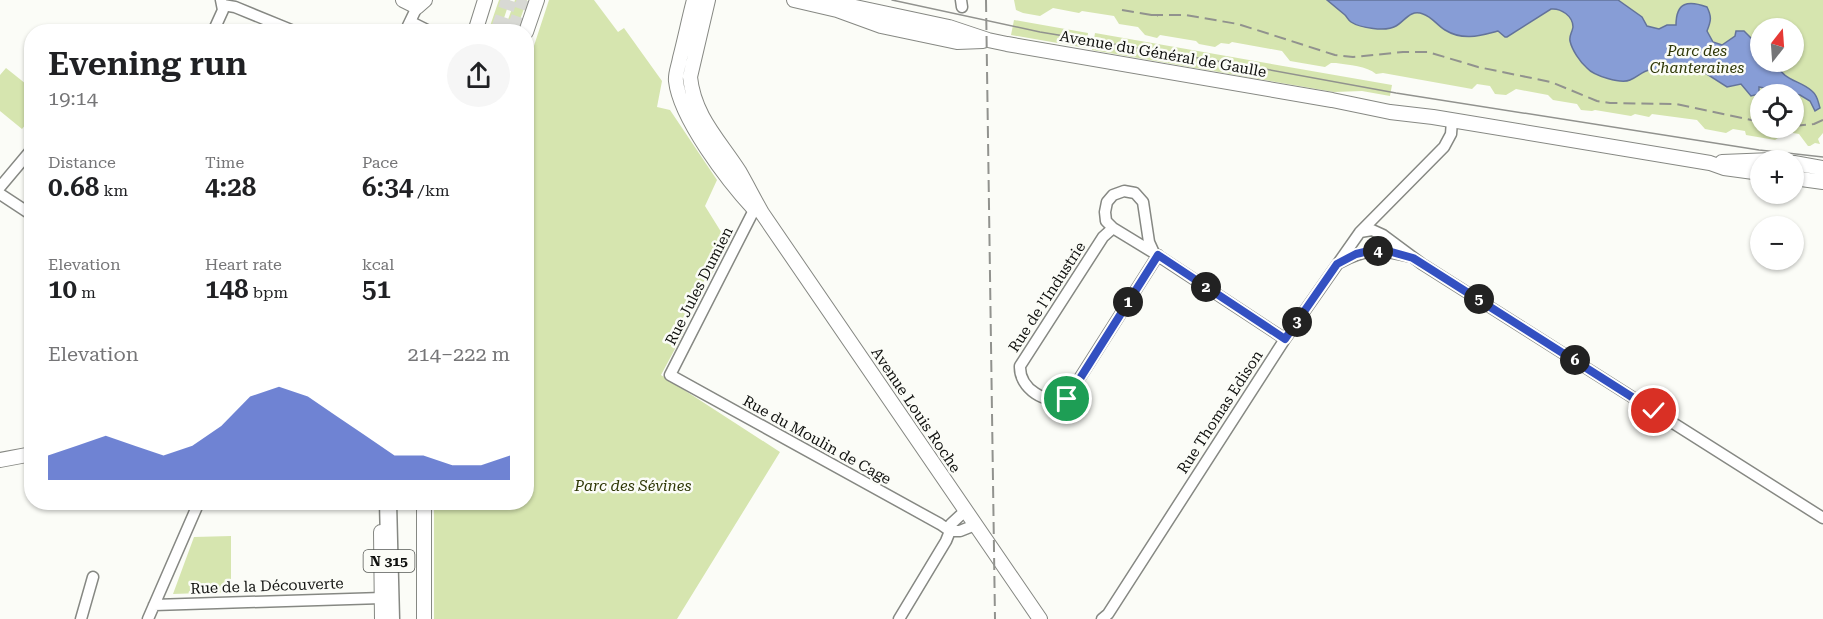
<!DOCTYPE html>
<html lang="en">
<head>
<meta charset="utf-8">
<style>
	body { margin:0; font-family:"Roboto Serif",serif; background:#f6f6f6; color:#202124; height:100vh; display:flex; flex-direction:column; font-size:22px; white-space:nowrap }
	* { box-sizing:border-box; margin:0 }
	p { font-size:20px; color:#757577 }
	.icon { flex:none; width:33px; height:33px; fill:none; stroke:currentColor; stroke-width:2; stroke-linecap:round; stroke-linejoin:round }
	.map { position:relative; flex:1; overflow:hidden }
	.sheet { position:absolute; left:24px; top:24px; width:510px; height:486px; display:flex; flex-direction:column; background:#fff; border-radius:24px; box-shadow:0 2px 4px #0004 }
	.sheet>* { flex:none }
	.needle { width:39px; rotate:17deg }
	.buttons { position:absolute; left:1750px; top:18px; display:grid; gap:12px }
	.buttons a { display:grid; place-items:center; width:54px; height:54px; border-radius:50%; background:#fff; box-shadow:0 2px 4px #0004; font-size:30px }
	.pin { position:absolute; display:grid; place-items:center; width:51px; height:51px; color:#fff; margin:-26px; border:3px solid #fff; border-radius:50%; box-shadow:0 2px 6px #0007 }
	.km { position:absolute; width:30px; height:30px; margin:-15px; border-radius:50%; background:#222; color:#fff; font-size:16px; line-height:30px; text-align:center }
	.round { display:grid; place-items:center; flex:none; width:63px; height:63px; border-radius:32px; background:#f6f6f6 }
	.overview { display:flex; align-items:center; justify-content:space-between; height:102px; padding:0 24px }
	h1 { font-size:33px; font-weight:600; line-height:45px }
	.stats { display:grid; grid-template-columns:repeat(3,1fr); gap:9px; height:102px; padding:6px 24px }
	.stats div { display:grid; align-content:center }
	.stats b { font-size:26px; font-weight:600 }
	.stats small { font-size:16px; font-weight:400 }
	.stats p { font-size:16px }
	.chart { height:168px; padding:12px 24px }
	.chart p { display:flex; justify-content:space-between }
	.chart svg { width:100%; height:108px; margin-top:6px; fill:#3350c1; opacity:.7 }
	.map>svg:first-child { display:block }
</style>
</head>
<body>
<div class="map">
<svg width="1823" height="619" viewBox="0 0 1823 619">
	<rect width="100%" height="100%" fill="#fbfcf7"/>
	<!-- green -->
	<path fill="#d6e5af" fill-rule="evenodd" d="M499 0H510L500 30 490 26Z
		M515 0H527L516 31H504Z
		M549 0H594L618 32 624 28 662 81 657 107 670 110 717 180 705 206 728 243 708 282 704 281 678 327 684 332 661 375 780 452 677 619H434V503L526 502 527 67Z
		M1014 0H1823V133L1818 139 1820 144 1815 143 1810 146H1808L1799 134 1787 132 1775 140 1746 135 1745 131 1733 129 1726 133 1705 129 1697 120 1652 114 1649 117 1635 114 1631 116 1595 110 1592 111 1581 110 1577 104 1553 100 1548 95 1516 89 1506 95 1495 94 1490 86 1477 84 1472 89 1383 73 1376 74C1367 66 1349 65 1336 63H1331L1325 67 1290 61 1282 51 1232 42 1229 44 1221 43 1215 47 1199 44 1196 41 1160 35 1157 38 1145 35 1138 27 1119 24 1114 16 1082 11 1079 13 1053 8 1040 16 1023 13 1016 10ZM1761 28H1794V62H1761ZM1761 94H1794V128H1761Z
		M1014 20 1088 33 1086 48 1011 35Z
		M1095 33 1392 85 1390 96 1362 91 1334 92 1092 50Z
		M6 68 31 88V118L22 129 0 111V75Z
		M231 536V592L173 594 194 537Z"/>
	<!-- water -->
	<path fill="#879dd6" stroke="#63739a" stroke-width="1.5" d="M1327 0H1618L1642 17 1647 26 1659 29 1667 25H1676C1676 2 1688 0 1707 7 1712 17 1711 21 1707 31L1713 42 1722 45 1735 36 1736 31H1744L1761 48V62H1776C1782 81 1800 80 1812 91 1818 96 1818 102 1820 108L1815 111 1810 101 1800 95 1759 87V94L1751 96 1741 84 1727 87 1705 73 1699 64H1693L1687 70C1675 70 1662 69 1650 70 1642 71 1638 77 1630 80 1621 84 1594 76 1587 68 1580 62 1572 50 1570 41 1569 35 1572 33 1573 27 1573 16 1561 8 1551 9L1507 37H1505L1498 31C1479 36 1463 41 1445 30 1437 25 1432 17 1423 14 1410 9 1405 21 1396 26 1386 32 1360 28 1351 22 1348 20 1347 17 1345 15 1339 10 1333 5 1327 0Z"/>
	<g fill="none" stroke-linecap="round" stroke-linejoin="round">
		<!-- highway-tunnel -->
		<path stroke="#d8d9d4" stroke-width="16" stroke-dasharray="16 8" stroke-linecap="butt" d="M498 32 509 0
			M514 32 525 0"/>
		<!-- minor casing -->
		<g stroke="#868883" stroke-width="13">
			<path id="minor" d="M961 0 962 7
				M223 5 235 7 296 32
				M411 22 431 32
				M213 32 223 10 221 0
				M405 32 417 7
				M0 187 32 149
				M0 194 32 215
				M754 210 670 375 940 524 950 531
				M1113 228 1103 237 1020 366C1019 388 1046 406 1067 398L1158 255
				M1360 232 1372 230 1383 235 1422 264 1823 518
				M1154 253 1149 242 1143 202 1135 193 1124 191 1113 195 1107 202 1105 212 1106 221 1113 228 1154 253 1285 339
				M1339 263C1365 249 1379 249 1407 256
				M950 531H960L975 525
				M154 605 382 598
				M81 619 93 577
				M148 619 199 502
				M899 619 946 541 950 531 951 524 965 511
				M1102 619 1108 614 1285 339 1360 232 1444 147 1451 134 1452 121"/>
		</g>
		<!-- major casing -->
		<g stroke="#868883" stroke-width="16">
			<path id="major" d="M403 0 417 7 425 0
				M694 0C689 19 685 39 680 58 679 65 675 74 676 81 680 118 728 181 754 209
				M708 0 690 77C694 116 719 140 739 171 747 185 754 199 762 213L1040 619
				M794 0 837 10 881 26 957 42 983 41
				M822 0 949 27 988 40 1007 44 1332 100 1390 112 1433 117 1710 163 1724 168 1761 173
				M475 32 485 0
				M526 32 537 0
				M1722 162 1772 160
				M1794 163 1823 168
				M1794 178 1823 182
				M0 460 32 454
				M424 502V619
				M381 532 382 619"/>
		</g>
		<!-- highway casing -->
		<g stroke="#868883" stroke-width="19">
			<path id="highway" d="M388 502 391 619"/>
		</g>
		<!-- minor -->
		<use href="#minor" stroke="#fff" stroke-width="10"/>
		<!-- major -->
		<use href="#major" stroke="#fff" stroke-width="14"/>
		<!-- highway -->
		<use href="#highway" stroke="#fff" stroke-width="16"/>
		<!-- tram -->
		<path stroke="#91928e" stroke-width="1.5" d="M892 0 1040 32 1265 69 1396 93 1759 150 1823 157"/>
		<!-- rail -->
		<path stroke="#91928e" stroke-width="2" stroke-dasharray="12 6" stroke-linecap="butt" d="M986 0 995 619
			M1122 10 1158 16
			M1151 15H1185L1238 24 1335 55 1353 57 1403 52H1428L1478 67 1551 82 1597 101 1610 103 1676 104 1761 122
			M1794 126 1814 124 1823 120"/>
	</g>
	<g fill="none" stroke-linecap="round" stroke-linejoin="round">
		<!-- route casing -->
		<g stroke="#fff" stroke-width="12">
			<path id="route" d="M1067 399 1158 255 1285 339 1337 264 1356 254 1373 250 1388 251 1413 258 1654 411"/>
		</g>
		<!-- route -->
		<use href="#route" stroke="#3350c1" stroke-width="8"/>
	</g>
	<g text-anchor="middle" stroke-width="5" stroke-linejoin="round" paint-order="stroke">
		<!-- shield labels -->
		<rect fill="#fbfcf7" stroke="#565855" stroke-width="1.5" x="363.5" y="550" width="51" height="22" rx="4.5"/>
		<g font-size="14" font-weight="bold" fill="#10110f">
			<text x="389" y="566">N 315</text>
		</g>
		<!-- park labels -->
		<g font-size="15" font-style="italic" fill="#2e3706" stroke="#fbfcf7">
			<text x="1697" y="56">Parc des<tspan x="1697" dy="17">Chanteraines</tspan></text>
			<text x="633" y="491">Parc des Sévines</text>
		</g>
		<!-- street labels -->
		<g font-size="15" fill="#10110f" stroke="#fbfcf7">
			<text transform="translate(1163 54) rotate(10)" y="5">Avenue du Général de Gaulle</text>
			<text transform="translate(699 286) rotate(-63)" y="5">Rue Jules Dumien</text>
			<text transform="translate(1047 297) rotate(-57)" y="5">Rue de l'Industrie</text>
			<text transform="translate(916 410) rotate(56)" y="5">Avenue Louis Roche</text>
			<text transform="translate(1220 412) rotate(-57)" y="5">Rue Thomas Edison</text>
			<text transform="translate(817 440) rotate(29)" y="5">Rue du Moulin de Cage</text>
			<text transform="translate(267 586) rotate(-2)" y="5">Rue de la Découverte</text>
		</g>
	</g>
</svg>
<div class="buttons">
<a><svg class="needle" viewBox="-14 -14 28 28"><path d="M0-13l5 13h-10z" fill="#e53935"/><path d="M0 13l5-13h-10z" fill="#757577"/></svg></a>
<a><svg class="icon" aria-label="locate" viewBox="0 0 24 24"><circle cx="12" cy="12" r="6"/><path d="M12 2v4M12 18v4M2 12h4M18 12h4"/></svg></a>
<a>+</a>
<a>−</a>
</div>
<div class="pin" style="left:1067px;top:399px;background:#1e9e55"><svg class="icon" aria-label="arrive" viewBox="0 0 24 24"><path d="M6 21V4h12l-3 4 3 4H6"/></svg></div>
<div class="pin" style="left:1654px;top:411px;background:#d93025"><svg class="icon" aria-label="check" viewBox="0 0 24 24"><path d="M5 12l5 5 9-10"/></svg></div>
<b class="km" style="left:1128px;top:302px">1</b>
<b class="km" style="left:1206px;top:287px">2</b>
<b class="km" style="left:1297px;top:322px">3</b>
<b class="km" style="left:1378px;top:251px">4</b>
<b class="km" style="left:1479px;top:299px">5</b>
<b class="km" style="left:1575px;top:360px">6</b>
<section class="sheet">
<div class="overview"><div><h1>Evening run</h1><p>19:14</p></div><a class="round"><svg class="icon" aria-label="share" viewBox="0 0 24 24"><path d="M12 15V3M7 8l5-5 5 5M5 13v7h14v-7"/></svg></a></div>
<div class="stats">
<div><p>Distance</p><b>0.68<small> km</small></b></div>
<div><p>Time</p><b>4:28</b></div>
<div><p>Pace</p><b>6:34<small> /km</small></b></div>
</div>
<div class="stats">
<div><p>Elevation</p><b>10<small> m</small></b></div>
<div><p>Heart rate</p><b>148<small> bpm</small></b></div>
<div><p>kcal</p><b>51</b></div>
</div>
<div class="chart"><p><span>Elevation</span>214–222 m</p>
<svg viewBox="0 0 160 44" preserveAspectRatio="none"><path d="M0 44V34L10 30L20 26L30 30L40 34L50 30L60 22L70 10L80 6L90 10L100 18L110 26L120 34L130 34L140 38L150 38L160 34V44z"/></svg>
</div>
</section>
</div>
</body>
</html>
